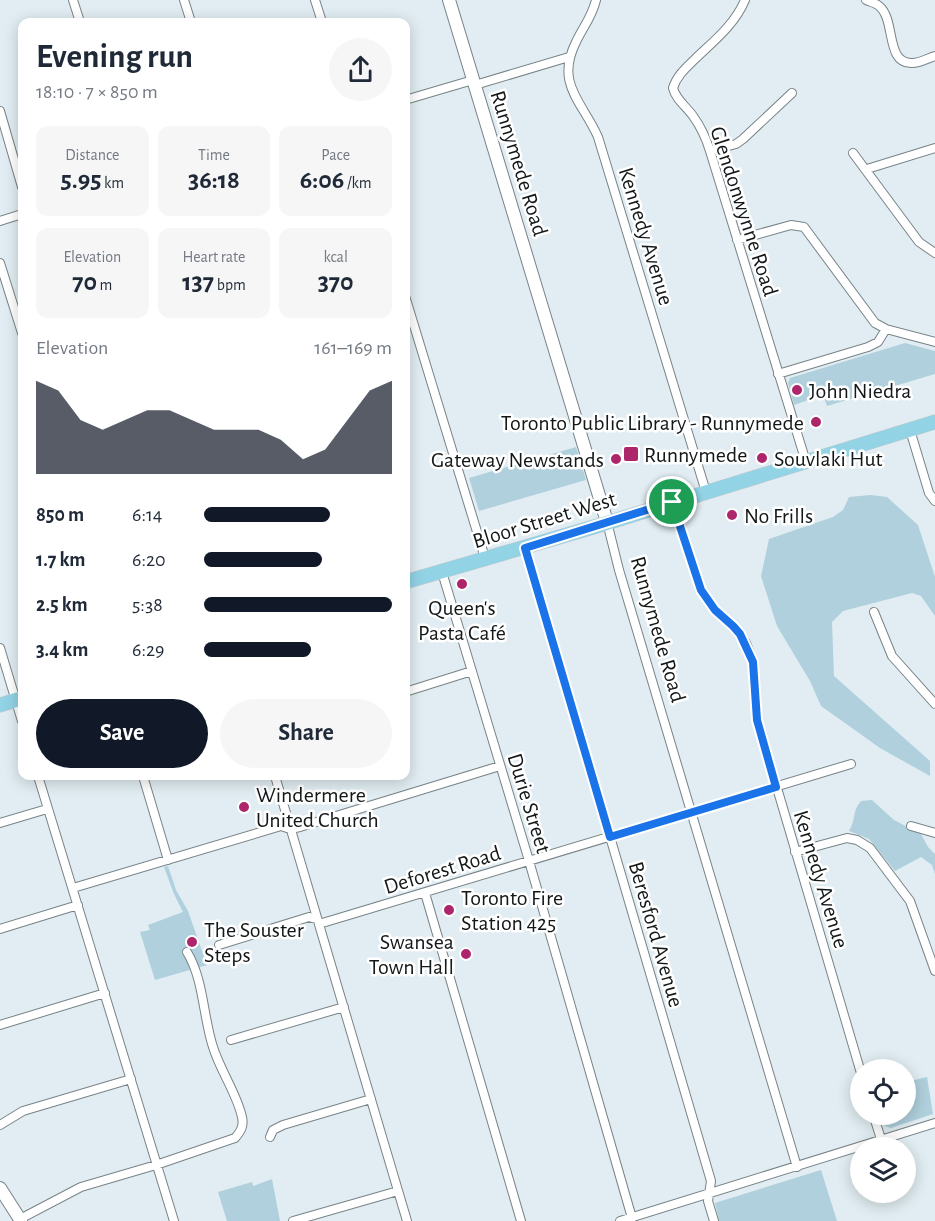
<!DOCTYPE html>
<html lang="en">
<head>
<meta charset="utf-8">
<style>
	body { margin:0; font-family:"Alegreya Sans",sans-serif; background:#f6f6f7; color:#1f2937; height:100vh; display:flex; flex-direction:column; font-size:22px; white-space:nowrap }
	* { box-sizing:border-box; margin:0 }
	p { font-size:20px; color:#747a83 }
	.icon { flex:none; width:33px; height:33px; fill:none; stroke:currentColor; stroke-width:2; stroke-linecap:round; stroke-linejoin:round }
	.map { position:relative; flex:1; overflow:hidden }
	.drawer { position:absolute; left:18px; top:18px; width:392px; height:762px; display:flex; flex-direction:column; background:#fff; border-radius:12px; box-shadow:0 3px 15px #0003 }
	.drawer>* { flex:none }
	.fabs { position:absolute; left:850px; top:1059px; display:grid; gap:12px }
	.fabs a { display:grid; place-items:center; width:66px; height:66px; border-radius:50%; background:#fff; box-shadow:0 3px 15px #0003; font-size:30px }
	.pin { position:absolute; display:grid; place-items:center; width:51px; height:51px; color:#fff; margin:-26px; border:3px solid #fff; border-radius:50%; box-shadow:0 2px 6px #0007 }
	.round { display:grid; place-items:center; flex:none; width:63px; height:63px; border-radius:32px; background:#f6f6f7 }
	.summary { display:flex; align-items:center; justify-content:space-between; height:102px; padding:0 18px }
	h1 { font-size:33px; font-weight:700; line-height:45px }
	.stats { display:grid; grid-template-columns:repeat(3,1fr); gap:9px; height:102px; padding:6px 18px }
	.stats div { display:grid; align-content:center; border-radius:12px; background:#f6f6f7; text-align:center }
	.stats b { font-size:26px; font-weight:700 }
	.stats small { font-size:16px; font-weight:400 }
	.stats p { font-size:16px }
	.chart { height:168px; padding:12px 18px }
	.chart p { display:flex; justify-content:space-between }
	.chart svg { width:100%; height:108px; margin-top:6px; fill:#111827; opacity:.7 }
	.button { display:flex; gap:12px; margin-top:auto; padding:12px 18px }
	.button a { flex:1; height:69px; border-radius:36px; background:#111827; color:#fff; font-size:24px; font-weight:700; line-height:69px; text-align:center }
	.button a+a { background:#f6f6f7; color:#1f2937 }
	ul { padding:0 18px; list-style:none; font-size:20px }
	li { display:grid; grid-template-columns:96px 72px 1fr; align-items:center; height:45px }
	li i { height:15px; border-radius:8px; background:#111827 }
	.map>svg:first-child { display:block }
</style>
</head>
<body>
<div class="map">
<svg width="935" height="1221" viewBox="0 0 935 1221">
	<rect width="100%" height="100%" fill="#e1edf2"/>
	<!-- green -->
	<path fill="#afd0dc" d="M905 343 935 351V374L827 406 823 395 794 405 788 383 790 378Z
		M576 447 586 480 479 511 469 478Z
		M871 495 887 497 918 525 935 577V616L921 596 912 593 843 611 832 622 834 676 930 761V776L880 748 821 706 810 681 777 626 761 576 769 539 833 517 843 510 849 497Z
		M872 800 894 820 921 834 928 847 935 854V874L932 865 921 857 895 871 869 839 849 831C856 820 852 811 861 801Z
		M168 866 176 890 188 911 207 965 155 980 140 932 150 930 148 925 183 912 174 894 164 867Z
		M927 1077 933 1114 891 1128 885 1126 880 1115 906 1114V1082Z
		M821 1170 837 1221H719L715 1203Z
		M272 1179 280 1221H227L218 1192 252 1182 253 1186Z"/>
	<g fill="none" stroke-linecap="round" stroke-linejoin="round">
		<!-- street casing -->
		<g stroke="#788387" stroke-width="10">
			<path id="street" d="M73 0 80 22
				M184 0 191 22
				M315 0 322 22
				M596 0C592 17 583 27 576 42 555 84 582 101 598 137L706 492
				M745 0C735 24 715 40 696 58 687 67 677 75 673 88 676 100 686 106 693 116 701 127 706 138 710 151L806 462
				M866 0C870 2 876 3 879 6 896 19 885 64 912 63 920 63 928 58 935 56
				M475 85 569 57
				M405 100 473 80
				M0 111 22 187
				M710 151 736 144 743 139 792 93
				M853 153 919 242 935 253
				M867 169 935 148
				M0 221 22 214
				M737 240 791 225 804 227 875 323 886 329 935 342
				M0 263 22 333
				M405 296 485 558
				M778 374 868 347 878 342 886 329
				M910 430 929 493 935 501
				M672 502 701 590 715 610 733 626 746 643 753 662 757 720 861 1073
				M607 522 619 570 797 1167
				M525 547 711 1181 708 1201 714 1221
				M442 572 527 854 632 1218
				M874 612 892 656 935 704
				M0 648 22 721
				M405 692 472 671
				M38 776 174 1221
				M143 776 168 860
				M275 776 407 1221
				M0 823 47 809
				M911 826 935 833
				M795 852 847 838 857 840 870 848 910 901 935 971
				M73 888 281 826 290 829 300 827 500 766
				M425 893 521 1221
				M319 924 851 764
				M0 929 78 905
				M219 945 309 917 317 919
				M0 1025 105 993
				M231 1040 344 1007
				M873 1114 881 1139
				M0 1125 23 1111 131 1079
				M270 1137 273 1130 283 1125 371 1099
				M20 1219 81 1187 156 1165 235 1138C241 1131 244 1126 242 1117 237 1094 220 1070 213 1047 203 1017 204 980 187 952
				M293 1221 398 1191
				M620 1221 935 1123"/>
		</g>
		<!-- secondary casing -->
		<g stroke="#788387" stroke-width="14">
			<path id="secondary" d="M449 0 607 522
				M0 1188 21 1221"/>
		</g>
		<!-- primary casing -->
		<g stroke="#c6c7c8" stroke-width="15">
			<path id="primary" d="M405 582 597 526 935 422
				M0 705 22 698"/>
		</g>
		<!-- street -->
		<use href="#street" stroke="#fff" stroke-width="8"/>
		<!-- secondary -->
		<use href="#secondary" stroke="#fff" stroke-width="12"/>
		<!-- primary -->
		<use href="#primary" stroke="#92d3e6" stroke-width="14"/>
	</g>
	<g fill="none" stroke-linecap="round" stroke-linejoin="round">
		<!-- route casing -->
		<g stroke="#fff" stroke-width="12">
			<path id="route" d="M672 502 701 590 715 610 733 626 740 634 753 662 757 720 776 787 610 837 525 548Z"/>
		</g>
		<!-- route -->
		<use href="#route" stroke="#1a73e8" stroke-width="8"/>
	</g>
	<!-- markers -->
	<g fill="#ad266b" stroke="#fff" stroke-width="2">
		<circle cx="797" cy="390" r="6"/>
		<circle cx="816" cy="422" r="6"/>
		<rect x="623" y="446" width="16" height="16" rx="3"/>
		<circle cx="762" cy="458" r="6"/>
		<circle cx="616" cy="459" r="6"/>
		<circle cx="732" cy="515" r="6"/>
		<circle cx="462" cy="584" r="6"/>
		<circle cx="244" cy="807" r="6"/>
		<circle cx="449" cy="910" r="6"/>
		<circle cx="192" cy="942" r="6"/>
		<circle cx="466" cy="954" r="6"/>
	</g>
	<g text-anchor="middle" stroke-width="5" stroke-linejoin="round" paint-order="stroke">
		<!-- street labels -->
		<g font-size="22" fill="#121718" stroke="#fff">
			<text transform="translate(520 163) rotate(73)" y="8">Runnymede Road</text>
			<text transform="translate(745 211) rotate(72)" y="8">Glendonwynne Road</text>
			<text transform="translate(647 236) rotate(73)" y="8">Kennedy Avenue</text>
			<text transform="translate(544 519) rotate(-17)" y="8">Bloor Street West</text>
			<text transform="translate(659 629) rotate(74)" y="8">Runnymede Road</text>
			<text transform="translate(530 803) rotate(73)" y="8">Durie Street</text>
			<text transform="translate(442 869) rotate(-17)" y="8">Deforest Road</text>
			<text transform="translate(822 879) rotate(73)" y="8">Kennedy Avenue</text>
			<text transform="translate(657 934) rotate(74)" y="8">Beresford Avenue</text>
		</g>
		<!-- poi labels -->
		<g font-size="22" fill="#121718" stroke="#fff" text-anchor="start">
			<text x="809" y="398">John Niedra</text>
			<text x="804" y="430" text-anchor="end">Toronto Public Library - Runnymede</text>
			<text x="644" y="462">Runnymede</text>
			<text x="774" y="466">Souvlaki Hut</text>
			<text x="604" y="467" text-anchor="end">Gateway Newstands</text>
			<text x="744" y="523">No Frills</text>
			<text x="462" y="615" text-anchor="middle">Queen's<tspan x="462" dy="25">Pasta Café</tspan></text>
			<text x="256" y="802">Windermere<tspan x="256" dy="25">United Church</tspan></text>
			<text x="461" y="905">Toronto Fire<tspan x="461" dy="25">Station 425</tspan></text>
			<text x="204" y="937">The Souster<tspan x="204" dy="25">Steps</tspan></text>
			<text x="454" y="949" text-anchor="end">Swansea<tspan x="454" dy="25">Town Hall</tspan></text>
		</g>
	</g>
</svg>
<div class="fabs">
<a><svg class="icon" aria-label="locate" viewBox="0 0 24 24"><circle cx="12" cy="12" r="6"/><path d="M12 2v4M12 18v4M2 12h4M18 12h4"/></svg></a>
<a><svg class="icon" aria-label="layers" viewBox="0 0 24 24"><path d="M12 4l9 5-9 5-9-5zM3 14l9 5 9-5"/></svg></a>
</div>
<div class="pin" style="left:672px;top:502px;background:#1e9e55"><svg class="icon" aria-label="arrive" viewBox="0 0 24 24"><path d="M6 21V4h12l-3 4 3 4H6"/></svg></div>
<section class="drawer">
<div class="summary"><div><h1>Evening run</h1><p>18:10 · 7 × 850 m</p></div><a class="round"><svg class="icon" aria-label="share" viewBox="0 0 24 24"><path d="M12 15V3M7 8l5-5 5 5M5 13v7h14v-7"/></svg></a></div>
<div class="stats">
<div><p>Distance</p><b>5.95<small> km</small></b></div>
<div><p>Time</p><b>36:18</b></div>
<div><p>Pace</p><b>6:06<small> /km</small></b></div>
</div>
<div class="stats">
<div><p>Elevation</p><b>70<small> m</small></b></div>
<div><p>Heart rate</p><b>137<small> bpm</small></b></div>
<div><p>kcal</p><b>370</b></div>
</div>
<div class="chart"><p><span>Elevation</span>161–169 m</p>
<svg viewBox="0 0 160 44" preserveAspectRatio="none"><path d="M0 44V6L10 10L20 22L30 26L40 22L50 18L60 18L70 22L80 26L90 26L100 26L110 30L120 38L130 34L140 22L150 10L160 6V44z"/></svg>
</div>
<ul>
<li><b>850 m</b>6:14<i style="width:67%"></i></li>
<li><b>1.7 km</b>6:20<i style="width:63%"></i></li>
<li><b>2.5 km</b>5:38<i style="width:100%"></i></li>
<li><b>3.4 km</b>6:29<i style="width:57%"></i></li>
</ul>
<div class="button"><a>Save</a><a>Share</a></div>
</section>
</div>
</body>
</html>
